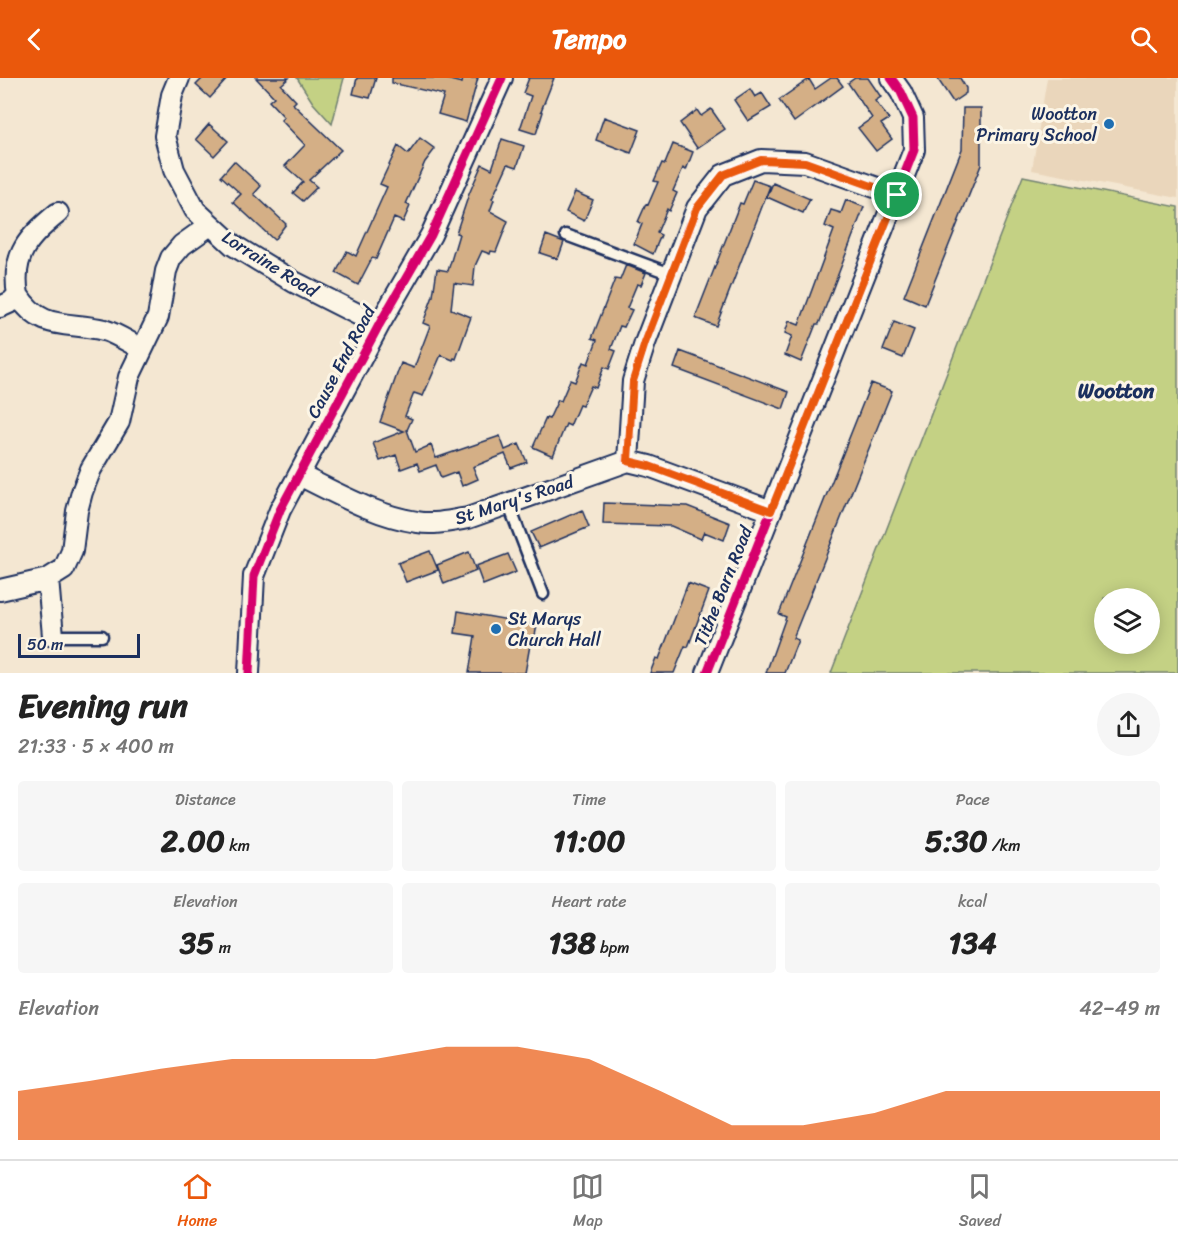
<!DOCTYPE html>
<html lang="en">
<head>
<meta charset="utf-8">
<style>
	body { margin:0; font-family:Sriracha,sans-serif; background:#f6f6f6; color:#222; height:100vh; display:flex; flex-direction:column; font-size:22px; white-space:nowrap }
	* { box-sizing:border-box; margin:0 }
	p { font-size:20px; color:#767676 }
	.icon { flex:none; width:33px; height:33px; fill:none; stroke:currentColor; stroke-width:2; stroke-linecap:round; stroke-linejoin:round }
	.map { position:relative; height:595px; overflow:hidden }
	.panel { display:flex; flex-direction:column; background:#fff; flex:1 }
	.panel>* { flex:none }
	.controls { position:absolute; left:1094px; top:510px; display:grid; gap:12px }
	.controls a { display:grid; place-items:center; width:66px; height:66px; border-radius:50%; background:#fff; box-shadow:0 3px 15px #0003; font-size:30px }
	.scale { position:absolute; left:18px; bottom:15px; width:122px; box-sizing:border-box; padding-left:6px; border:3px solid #1b2f5e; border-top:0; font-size:16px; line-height:21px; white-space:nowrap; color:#1b2f5e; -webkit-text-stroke:4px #fcf5e5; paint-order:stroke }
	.pin { position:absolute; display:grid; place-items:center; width:51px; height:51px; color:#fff; margin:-26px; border:3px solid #fff; border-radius:50%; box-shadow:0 2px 6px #0007 }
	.round { display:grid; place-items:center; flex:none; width:63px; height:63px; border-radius:32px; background:#f6f6f6 }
	.head { display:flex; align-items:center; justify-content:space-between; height:102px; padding:0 18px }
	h1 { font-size:33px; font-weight:700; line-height:45px }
	.stats { display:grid; grid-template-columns:repeat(3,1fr); gap:9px; height:102px; padding:6px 18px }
	.stats div { display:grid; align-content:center; border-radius:6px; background:#f6f6f6; text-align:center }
	.stats b { font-size:30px; font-weight:700 }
	.stats small { font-size:16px; font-weight:400 }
	.stats p { font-size:16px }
	.chart { height:168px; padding:12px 18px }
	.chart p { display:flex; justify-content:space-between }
	.chart svg { width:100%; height:108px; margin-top:6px; fill:#ea580c; opacity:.7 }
	header { display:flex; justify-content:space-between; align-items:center; height:78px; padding:0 18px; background:#ea580c; color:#fff; font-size:27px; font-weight:700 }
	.menu { display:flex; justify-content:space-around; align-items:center; height:84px; border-top:2px solid #e0e0e0; background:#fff; font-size:16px; color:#767676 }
	.menu a { display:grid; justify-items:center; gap:3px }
	.menu .active { color:#ea580c }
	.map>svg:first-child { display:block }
</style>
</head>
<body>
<header><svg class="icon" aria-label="back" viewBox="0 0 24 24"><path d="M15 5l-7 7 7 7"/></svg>Tempo<svg class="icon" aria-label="search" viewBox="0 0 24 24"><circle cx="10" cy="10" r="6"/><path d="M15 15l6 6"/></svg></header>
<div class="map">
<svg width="1178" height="595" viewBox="0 0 1178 595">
	<rect width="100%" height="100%" fill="#f4e7d2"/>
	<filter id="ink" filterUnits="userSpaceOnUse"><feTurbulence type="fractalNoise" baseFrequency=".0167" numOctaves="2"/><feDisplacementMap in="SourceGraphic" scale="12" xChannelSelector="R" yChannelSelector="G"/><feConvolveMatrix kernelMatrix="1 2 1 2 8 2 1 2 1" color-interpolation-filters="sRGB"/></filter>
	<g filter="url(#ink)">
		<!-- built -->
		<path fill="#ead6bb" d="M1047 0H1178V120L1032 92Z"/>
		<!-- green -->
		<path fill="#c4d184" stroke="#708071" stroke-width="1.5" fill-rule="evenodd" d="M297 0H344L332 46 313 25Z
			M1023 98 1178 129V595H831ZM1104 520H1149V566H1104Z"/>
		<!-- building -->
		<path fill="#d4af86" stroke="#1b2f5e" stroke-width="1.5" d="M203 0H228L210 20 196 7Z
			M256 0H289L281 7 296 23 293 26 341 72 309 102 317 109 303 123 293 115 303 104 285 88 305 67 281 42 284 39 269 23 274 19Z
			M357 0H376L370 20 353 16Z
			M392 0H442L462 5 463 0H478L466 44 438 36 444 17 392 5Z
			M529 0H554L541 33 543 34 536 56 520 51 531 18 523 15Z
			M831 0H837L843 8 794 44 779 22 809 1 815 11Z
			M855 0H868L881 19 875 23 889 41 881 46 892 61 876 73 858 50 872 40 848 5Z
			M937 0H960L966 10V15L953 24Z
			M750 11 755 19 762 15 771 29 748 43 734 22Z
			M963 30H981V87L925 227 904 218 962 71Z
			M711 31 725 51 697 70 680 45 697 32 701 38Z
			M604 39 640 52 631 75 596 62Z
			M209 46 228 63 214 78 196 61Z
			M420 60 435 71 425 84 406 126 410 128 403 144 394 140 376 181 372 180 358 207 336 195 347 173 356 178 387 109 380 106 398 68 408 76Z
			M502 61 524 68 517 89 508 86 492 121 494 122 490 133 508 143 496 174 491 173 490 176 482 173 475 188 473 208 454 205 451 231 471 239 456 281 454 280 453 282 441 277 423 318 414 315 405 338 412 341 407 352 415 374 431 367 436 380 500 358 505 372 519 366 527 384 511 390 505 376 473 389 478 401 462 408 457 394 441 400 436 387 420 393 417 385 401 391 396 377 380 383 373 365 404 353 380 344 401 285 414 290 430 248 423 245 433 218 437 191 448 193 459 156 456 155 469 116 482 86 492 91Z
			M673 66 693 74 686 92 683 90 673 113 677 115 669 133 667 131 657 155 661 157 653 176 634 166 642 146 638 144 646 126 648 127 658 104 654 103 662 85 665 86Z
			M234 83 261 108 254 116 286 146 274 162 233 124 241 116 221 98Z
			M753 102 770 108 716 248 695 240 740 125 743 126Z
			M773 105 810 121 803 135 767 119Z
			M575 114 593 122 584 143 566 134Z
			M846 122 864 129 819 246H816L801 284 785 277 792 258 785 255 789 243 799 247 834 152 825 148 831 132 841 135Z
			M546 157 564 164 558 181 540 175Z
			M626 187 646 195 641 207 637 206 627 230 632 232 624 249 620 248 611 271 616 273 609 291 604 289 596 310 591 308 582 328 579 327 570 348 566 346 553 378 533 369 546 340 549 341 558 322 561 323 570 302 575 304 583 284 588 286 597 262 592 260 615 201 620 202Z
			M894 244 914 252 903 280 883 272Z
			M680 273 789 314 783 331 674 290Z
			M871 305 892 313 793 560 798 562 785 595H766L786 539 779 536Z
			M604 425 687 428 730 445 724 462 704 454 701 461 671 448 603 446Z
			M582 432 589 449 539 470 531 454Z
			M430 473 438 492 406 504 398 485Z
			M469 474 476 493 444 506 437 487Z
			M508 476 516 494 483 507 476 488Z
			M688 505 709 513 688 569 685 568 674 595H650L656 580 659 581Z
			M458 533 537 547 533 568 530 567 525 595H469L475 558 455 555Z"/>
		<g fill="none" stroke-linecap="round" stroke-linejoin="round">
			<!-- lane casing -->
			<g stroke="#1b2f5e" stroke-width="15">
				<path id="lane" d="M566 157 671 196
					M508 425 543 516
					M53 558H102"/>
			</g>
			<!-- street casing -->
			<g stroke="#1b2f5e" stroke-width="24">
				<path id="street" d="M179 0 172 17 165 58 174 92 195 132 233 167 294 204 379 247
					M18 217C11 177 29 158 58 135
					M0 229 11 224 18 217C41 254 68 243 104 252 117 256 130 265 142 271
					M299 397C336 415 376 438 417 444 434 447 451 443 468 440L628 383
					M771 433 649 388 628 383 633 303 645 265 697 130 723 97 761 82 805 84 897 117
					M48 501 53 558
					M0 512 48 501 64 491 72 473 77 433 82 414 91 391 119 344 129 299 158 239 166 193 171 180 182 167 210 147
					M249 595 254 498 280 432 379 247 431 157 502 0
					M707 595 914 72 913 40 901 14 891 0"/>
			</g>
			<!-- lane -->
			<use href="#lane" stroke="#fcf5e5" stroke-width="10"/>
			<!-- street -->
			<use href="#street" stroke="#fcf5e5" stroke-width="20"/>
			<!-- cycleway casing -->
			<g stroke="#fcf5e5" stroke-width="13">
				<path id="cycleway" d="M771 433 649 388 628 383 633 303 645 265 697 130 723 97 761 82 805 84 897 117
					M249 595 254 498 280 432 379 247 431 157 502 0
					M707 595 914 72 913 40 901 14 891 0"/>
			</g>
			<!-- cycleway -->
			<use href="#cycleway" stroke="#d6006c" stroke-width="9"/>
		</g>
	</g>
	<g fill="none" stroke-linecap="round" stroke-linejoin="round" filter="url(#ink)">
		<!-- route casing -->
		<g stroke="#fff" stroke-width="12">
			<path id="route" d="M761 82 805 84 897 117 771 433 649 388 628 383 633 303 645 265 697 130 723 97Z"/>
		</g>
		<!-- route -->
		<use href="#route" stroke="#ea580c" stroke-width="8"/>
	</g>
	<!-- markers -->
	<g fill="#1f6fb2" stroke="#fcf5e5" stroke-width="2">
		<circle cx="1109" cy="46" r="6"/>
		<circle cx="496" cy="551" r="6"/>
	</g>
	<g text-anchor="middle" stroke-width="6" stroke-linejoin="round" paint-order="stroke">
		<!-- poi labels -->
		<g font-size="18" fill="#1b2f5e" stroke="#fcf5e5" text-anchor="end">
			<text x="1097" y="42">Wootton<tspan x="1097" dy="21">Primary School</tspan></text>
			<text x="508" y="547" text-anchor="start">St Marys<tspan x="508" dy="21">Church Hall</tspan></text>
		</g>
		<!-- street labels -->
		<g font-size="18" fill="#1b2f5e" stroke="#fcf5e5">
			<text transform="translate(270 186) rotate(32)" y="6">Lorraine Road</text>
			<text transform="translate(341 284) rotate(-62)" y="6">Cause End Road</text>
			<text transform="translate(514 422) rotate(-18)" y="6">St Mary's Road</text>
			<text transform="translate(723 508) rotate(-68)" y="6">Tithe Barn Road</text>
		</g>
		<!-- quarter labels -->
		<g font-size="21" font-weight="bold" fill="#1b2f5e" stroke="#fcf5e5">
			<text x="1116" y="320">Wootton</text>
		</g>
	</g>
</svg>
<div class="controls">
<a><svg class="icon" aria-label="layers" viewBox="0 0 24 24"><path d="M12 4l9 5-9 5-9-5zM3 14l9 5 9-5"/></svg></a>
</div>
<div class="scale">50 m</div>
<div class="pin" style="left:897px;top:117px;background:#1e9e55"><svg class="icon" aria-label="arrive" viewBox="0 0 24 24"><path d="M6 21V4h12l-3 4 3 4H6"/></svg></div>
</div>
<section class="panel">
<div class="head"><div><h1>Evening run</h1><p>21:33 · 5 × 400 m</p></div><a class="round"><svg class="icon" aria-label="share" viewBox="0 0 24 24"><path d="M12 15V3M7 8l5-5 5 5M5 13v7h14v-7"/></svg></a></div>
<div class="stats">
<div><p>Distance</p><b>2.00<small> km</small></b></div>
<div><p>Time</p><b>11:00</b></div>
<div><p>Pace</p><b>5:30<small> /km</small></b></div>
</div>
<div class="stats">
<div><p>Elevation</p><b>35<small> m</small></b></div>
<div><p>Heart rate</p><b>138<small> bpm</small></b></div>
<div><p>kcal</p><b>134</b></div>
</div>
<div class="chart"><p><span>Elevation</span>42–49 m</p>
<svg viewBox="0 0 160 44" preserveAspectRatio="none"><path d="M0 44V24L10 20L20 15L30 11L40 11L50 11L60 6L70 6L80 11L90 24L100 38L110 38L120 33L130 24L140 24L150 24L160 24V44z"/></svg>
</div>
</section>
<nav class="menu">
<a class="active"><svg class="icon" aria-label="home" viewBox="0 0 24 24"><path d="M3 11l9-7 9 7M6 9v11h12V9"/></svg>Home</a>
<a><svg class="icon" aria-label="map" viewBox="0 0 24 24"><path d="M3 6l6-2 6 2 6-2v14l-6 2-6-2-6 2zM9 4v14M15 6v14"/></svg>Map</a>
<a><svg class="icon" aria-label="saved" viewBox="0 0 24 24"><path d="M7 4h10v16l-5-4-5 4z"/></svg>Saved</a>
</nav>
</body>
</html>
